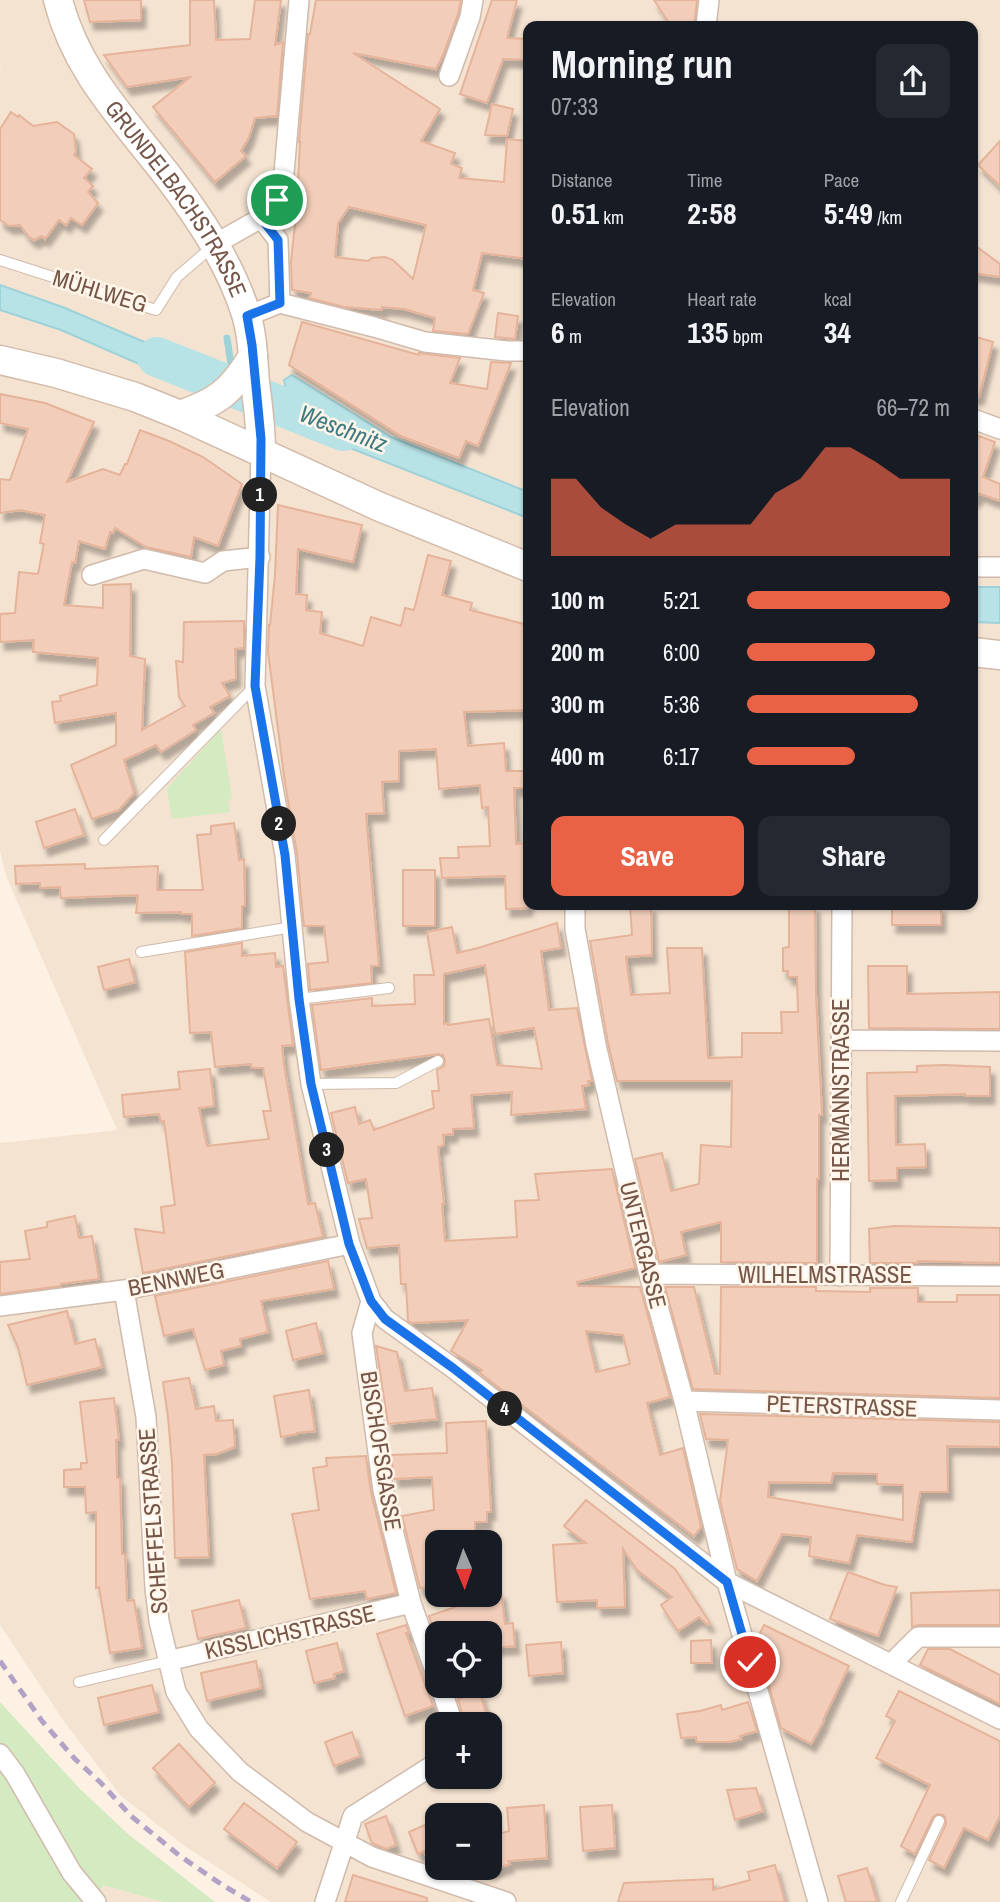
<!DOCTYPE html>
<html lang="en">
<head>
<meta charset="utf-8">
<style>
	body { margin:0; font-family:"Archivo Narrow",sans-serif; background:#242831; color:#f1f3f6; height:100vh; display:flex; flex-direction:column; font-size:26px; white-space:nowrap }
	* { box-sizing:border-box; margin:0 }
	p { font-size:23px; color:#9ea1a6 }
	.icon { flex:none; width:38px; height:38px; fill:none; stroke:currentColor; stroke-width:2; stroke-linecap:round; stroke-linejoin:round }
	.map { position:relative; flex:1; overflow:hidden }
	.side { position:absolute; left:523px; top:21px; width:455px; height:889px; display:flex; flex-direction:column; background:#171b24; border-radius:14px; box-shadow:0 2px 5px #0004 }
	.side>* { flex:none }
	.needle { width:46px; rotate:178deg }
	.tools { position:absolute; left:425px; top:1530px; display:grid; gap:14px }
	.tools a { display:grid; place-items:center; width:77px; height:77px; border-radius:14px; background:#171b24; box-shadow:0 2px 5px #0004; font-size:35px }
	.pin { position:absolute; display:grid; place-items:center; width:60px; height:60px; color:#fff; margin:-30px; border:4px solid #fff; border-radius:50%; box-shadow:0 2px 7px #0007 }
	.km { position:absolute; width:35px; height:35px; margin:-18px; border-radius:50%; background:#222; color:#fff; font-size:19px; line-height:35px; text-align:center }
	.round { display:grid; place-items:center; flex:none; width:74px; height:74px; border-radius:14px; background:#242831 }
	.overview { display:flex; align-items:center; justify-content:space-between; height:119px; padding:0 28px }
	h1 { font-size:38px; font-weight:700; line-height:52px }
	.stats { display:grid; grid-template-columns:repeat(3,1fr); gap:10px; height:119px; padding:7px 28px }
	.stats div { display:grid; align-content:center }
	.stats b { font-size:30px; font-weight:700 }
	.stats small { font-size:19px; font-weight:400 }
	.stats p { font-size:19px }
	.chart { height:196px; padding:14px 28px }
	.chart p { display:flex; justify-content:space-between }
	.chart svg { width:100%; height:126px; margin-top:7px; fill:#e96246; opacity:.7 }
	.primary-button { display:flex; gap:14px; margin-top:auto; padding:14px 28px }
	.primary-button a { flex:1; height:80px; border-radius:14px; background:#e96246; color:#fff; font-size:28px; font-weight:700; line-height:80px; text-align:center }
	.primary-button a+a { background:#242831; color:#f1f3f6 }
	ul { padding:0 28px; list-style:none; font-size:23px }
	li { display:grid; grid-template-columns:112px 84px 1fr; align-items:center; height:52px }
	li i { height:18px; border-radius:9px; background:#e96246 }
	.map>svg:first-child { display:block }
</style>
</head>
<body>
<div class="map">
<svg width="1000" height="1902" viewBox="0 0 1000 1902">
	<defs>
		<filter id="shadow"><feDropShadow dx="4.5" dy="8" stdDeviation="2" flood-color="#0004"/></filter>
	</defs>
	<rect width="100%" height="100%" fill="#fdf1e3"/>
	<!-- residential -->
	<path fill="#f4e3d1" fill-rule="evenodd" d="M0 0H1000V1902H271L186 1847 121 1796 65 1723 0 1625V1143L117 1130 6 876 0 851V69L1 66 0 65ZM528 26H973V905H528ZM438 1542H490V1594H438ZM438 1633H490V1685H438ZM438 1724H490V1776H438ZM438 1815H490V1867H438Z
		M103 1885 163 1902H95Z"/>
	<!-- green -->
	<path fill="#d4eac1" d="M221 729 232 799 228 800 230 812 172 819 167 788Z
		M0 1702 80 1789 128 1834 215 1902H163L103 1885 95 1902H0Z"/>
	<!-- water -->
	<path fill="#b7e2e6" stroke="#9dd2d8" stroke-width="2" d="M0 285 65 308 212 371 199 387H192L61 330 0 310Z
		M292 375 391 437 528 492V518L294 426 284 380Z
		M973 587H1000V623L973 622Z"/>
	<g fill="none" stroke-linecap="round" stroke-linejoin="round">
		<!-- stream -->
		<path stroke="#9dd2d8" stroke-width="7" d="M227 338 232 371"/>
		<!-- river -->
		<path stroke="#b7e2e6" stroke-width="40" d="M157 357 343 431"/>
	</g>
	<!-- building -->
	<path fill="#f2ceba" stroke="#e5b39a" stroke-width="2" fill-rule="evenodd" filter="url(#shadow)" d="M84 0H141V20L90 22Z
		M190 0H214L216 40 250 39 255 0H281L275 45 283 42 277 116 255 118 249 137 241 151 246 156 215 182 153 107 190 77 127 87 104 55 190 45Z
		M316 0H461L458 14 443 55 436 69 353 53 440 109 421 141 455 153 451 164 462 168 459 178 504 182 507 139 528 141V259L482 253 473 290 484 293 468 334 433 331 435 318 404 309 382 307V310L344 307 309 298 311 293 292 290 291 262 297 205 300 142H299L308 34H310ZM349 207 426 225 413 279 393 260 385 257 372 258 368 261 335 257 338 223Z
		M492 0H517L507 38 528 39V60L503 59 487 103 460 94Z
		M654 0H697L694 26H671Z
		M492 104 513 109 507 136 485 135Z
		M11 112 18 117 19 115 33 126 57 122 74 134 76 152 74 155 92 169 84 178 93 186 88 192 98 203 82 225 71 218 66 225 59 220 45 239 42 236 34 240 29 237 20 225 9 226 0 220V129Z
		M1000 141V186L978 165Z
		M973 244 1000 264V277L973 273Z
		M498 313 518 316 515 339 495 337Z
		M302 322 419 355V353L460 358 450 383 487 389 491 362 511 363 478 446 466 441 459 458 401 436 289 365Z
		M973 336 993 342 979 397 973 396Z
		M0 394 45 403 94 422 67 482 103 469 120 475 125 464H127L140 430 169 441 203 457 242 484 218 546 194 537 191 557 146 547 115 528 113 533 110 532 105 549 79 541 75 563 72 562 64 605 103 608V585L131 584 130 656 145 659 142 730 185 706 179 697 176 661 183 662 184 622 244 621V648L235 649 236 679 222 683 230 696 210 707 214 713 193 725 196 730 161 752 156 745 124 760 134 793 119 810 92 819 71 765 116 745V713L55 723 52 702 61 701 60 696 97 685 98 658 33 652 34 640 0 642V614L15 613 19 572 38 574 44 544 40 543 45 515 20 510 0 513V479L10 480 28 429 0 423Z
		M979 436 995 442 983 477 1000 484V501L978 493 976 499 973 498V454Z
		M278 505 362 525 353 562 298 549 296 594 307 595 306 610 322 612 320 633 363 646 371 617 401 626 405 608 414 610 428 555 451 561 442 595 472 603 470 610 528 625V710L464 712 468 746 504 743 506 771H528V788H514L516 844 528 843V908L506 909 505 876 442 878 440 858H459L458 847 490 846 488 807 482 808 480 785 439 789 436 749 399 751V781L382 782 384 813 366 814 379 966H371L372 983 310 990 308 964 328 962 324 926H304L297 854 285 783 268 652 269 625H270L275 575Z
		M75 809 84 835 44 848 36 822Z
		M234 823 239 860 244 859 245 906H242V928L192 936V914H181V912L136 913 138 895 61 898 60 887 40 888V883L16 884 15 866 85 864V869L158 866 157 890H203L197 835 211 834V826Z
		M403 870H435V926H403Z
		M630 905H651L652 955 626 957 631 995 670 993 667 948H702L708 1058 742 1057V1033H782L781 1012H798L797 977H788V971H783V948L789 947V905H815L816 995 822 1115H819V1179H817V1263L721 1262V1222L681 1232 686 1255 659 1262 635 1159 662 1153 671 1191 699 1184 701 1145 731 1147 732 1081H617L608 1043 590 941 632 935Z
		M892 905H941V925H892Z
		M557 923 561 948 541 951 549 1010 577 1008 592 1081H588L589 1085 582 1086 586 1109 511 1115 512 1092 471 1095 474 1128 453 1129V1134L443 1135 444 1145 438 1147 444 1204H442L445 1241 517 1237 515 1201 539 1200 535 1174 612 1169 635 1268 577 1282 578 1286 640 1287 670 1397 647 1403 660 1455 683 1448 701 1527 694 1536 480 1373 482 1370 451 1351 468 1320 412 1323 408 1321 406 1284H401L399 1245 367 1248 359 1219 372 1218 366 1179 348 1183 331 1113 355 1107 359 1124 370 1120 374 1130 434 1108 432 1091H439L437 1070 444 1066 445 1061 443 1055 438 1054 321 1070 312 1005 372 998V1006L415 1004 414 975H434L427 932 452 927 457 953 478 948ZM485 965 495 1034 534 1028 542 1069 497 1065 489 1019 448 1025V1023L444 1024V974ZM586 1331 623 1335 630 1364 596 1372Z
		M242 943V956L275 953 276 967 283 966 293 1045 282 1046 284 1065 308 1204 315 1203 323 1237 143 1273 135 1229 164 1233 161 1207 175 1205 164 1121 161 1122 159 1114 124 1117 122 1095 180 1089 178 1072 210 1069 214 1106 199 1108 207 1146 269 1139 263 1111H271L263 1068H252L251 1064 215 1067 211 1032 190 1033 185 952Z
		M129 959 135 982 104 990 98 967Z
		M868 966H907V994L1000 992V1029L869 1028Z
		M944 1065 990 1067V1096H965V1094L895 1096 896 1145 925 1144 926 1167 897 1168V1180L869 1181 867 1073 917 1072V1066Z
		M75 1216 79 1238 92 1236 99 1279 61 1284V1286L0 1294V1262L30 1259 25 1231 47 1227V1222Z
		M894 1226 1000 1228V1263L918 1261V1263H870L869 1229Z
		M328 1261 334 1289 261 1301 268 1332 240 1339 241 1346 221 1351 224 1365 205 1370 193 1329 164 1336 155 1296Z
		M665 1287H694L715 1374H720L721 1287H816V1291L870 1292V1288H918V1302H957V1295H1000V1398L693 1389Z
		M67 1311 75 1344 95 1339 102 1367 27 1385 18 1347 8 1325Z
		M316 1323 323 1353 293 1360 286 1331Z
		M376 1346 397 1352 405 1391 432 1388 437 1419 388 1424Z
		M189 1378 196 1409 214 1406 216 1421 233 1420 235 1447 217 1454 204 1455 209 1557 175 1558 172 1463 168 1417 163 1382Z
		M309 1390 315 1431 297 1433V1434L281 1437 274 1396Z
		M114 1398 119 1440H116L117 1478H120L122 1554H125L127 1601 134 1600 142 1648 110 1653 99 1587 96 1588V1512L86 1513 85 1487H64V1470L81 1469V1463H87L80 1402Z
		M700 1414 1000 1422V1447L947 1446 948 1492H920L912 1542 857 1535 849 1563 809 1556 811 1537 782 1534 757 1581 737 1569 720 1501 728 1440 706 1439ZM833 1473 877 1474V1484L903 1485V1520L768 1497 769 1482 831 1483Z
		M486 1421 491 1512H487V1522H475V1531L438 1533V1585L420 1588 402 1516 434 1510 432 1477 394 1479 391 1455 447 1453 446 1423Z
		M366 1456 371 1493 396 1593 367 1599 365 1591 310 1599 292 1514 319 1510 313 1468 327 1466 326 1458Z
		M586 1500 675 1569 710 1623 708 1625 699 1617 678 1631 661 1605 672 1597 637 1570 623 1549 625 1607 597 1608V1600L557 1602 553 1545 586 1543 564 1526Z
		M848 1572 885 1585 897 1587 878 1636 830 1619Z
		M1000 1590V1625H918L912 1627 911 1593Z
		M501 1591 505 1624 513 1623 515 1646 490 1648V1633H435L429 1616Z
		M239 1600 246 1628 198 1639 192 1611Z
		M406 1625 409 1633H406L433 1706 405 1716 377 1634Z
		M764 1625 849 1666 823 1720 824 1721 811 1744 781 1728 768 1682 779 1661 760 1652 756 1641Z
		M711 1640 712 1663H691V1641Z
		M561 1642 563 1673 529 1676 526 1645Z
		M337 1643 344 1671 334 1674 335 1678 314 1683 306 1651Z
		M928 1649H950L1000 1675V1704L920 1665Z
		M256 1661 261 1688 207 1701 201 1673Z
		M152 1685 159 1712 104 1725 98 1698Z
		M899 1691 1000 1741V1816L988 1840 964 1828 944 1868 929 1860 946 1824 945 1817 943 1815 938 1814 933 1817 915 1854 901 1846 930 1785 876 1758 895 1721 886 1716Z
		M480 1692 489 1724H465L458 1699Z
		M748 1702 757 1731 740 1736 741 1739 729 1742H697L696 1737 681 1738 677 1714 700 1711 721 1705 722 1710Z
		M352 1732 360 1756 334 1766 325 1742Z
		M179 1744 215 1783 189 1807 153 1768Z
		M756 1788 763 1811 735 1820 727 1790Z
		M244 1803 297 1842 277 1868 224 1829Z
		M544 1805 547 1858 508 1861 510 1864 490 1871V1816H493L499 1834 509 1831 507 1808Z
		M612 1805 615 1848 583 1851 580 1807Z
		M386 1816 396 1845 386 1849 372 1843 365 1824Z
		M425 1825 426 1829 438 1825V1866L429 1863 424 1851 418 1854 409 1832Z
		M775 1865 785 1902H618L624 1883 713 1879V1890L750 1880 748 1872Z
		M867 1868 877 1902H846L838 1876Z
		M353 1875 427 1898V1902H345Z"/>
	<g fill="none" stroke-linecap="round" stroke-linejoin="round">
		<!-- lane casing -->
		<g stroke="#d0baac" stroke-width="12">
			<path id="lane" d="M0 260 156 310 177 277 212 247
				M104 840 255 686
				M141 952 293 927
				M299 999 389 988
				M311 1084 396 1083 438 1061
				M79 1682 168 1661
				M901 1902 939 1821"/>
		</g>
		<!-- street casing -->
		<g stroke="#d0baac" stroke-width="22">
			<path id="street" d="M706 26 709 0
				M449 76 470 17 473 0
				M261 218 278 240 280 303
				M215 244 261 218 277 200 284 173 299 0
				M280 303 374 327 425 342 507 351H528
				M247 316 280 303
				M973 419 1000 429
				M261 451 255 686 285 855 299 999 311 1084 350 1244 371 1301 385 1319 453 1368 727 1582 1000 1719
				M973 567H1000
				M92 575 144 559 205 573 223 561 260 557
				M575 905V929L596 1045 649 1274 684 1401 727 1582 818 1902
				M842 1040 1000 1041
				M649 1274 1000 1276
				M840 1276 842 905
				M124 1290 146 1417 155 1588 159 1621 176 1692 199 1729 240 1772 307 1822 372 1857 506 1902
				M371 1301 362 1333 383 1490 411 1603 438 1679
				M0 1306 124 1290 350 1244
				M684 1401 1000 1410
				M168 1661 411 1603
				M891 1664 918 1637H1000
				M440 1685 453 1724
				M0 1754 15 1774 72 1873 96 1902
				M325 1902 353 1816 438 1762"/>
		</g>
		<!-- secondary casing -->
		<g stroke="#d3baa9" stroke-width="31">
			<g id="secondary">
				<path id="s1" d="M58 0C76 71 123 118 167 175 199 217 230 263 246 314 253 336 253 360 255 382 258 405 261 428 261 451"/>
				<path d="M0 360 56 373 135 397 180 415 380 507 528 567"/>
				<path d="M180 415C218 402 232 391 253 356"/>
				<path d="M973 652 1000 655"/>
			</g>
		</g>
		<!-- lane -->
		<use href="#lane" stroke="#fff" stroke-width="10"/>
		<!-- street -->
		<use href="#street" stroke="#fff" stroke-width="19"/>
		<!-- secondary -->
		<use href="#secondary" stroke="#fff" stroke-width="28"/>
		<!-- rail -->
		<path stroke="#b3a2c6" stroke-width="5" stroke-dasharray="10 7" stroke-linecap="butt" d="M0 1661 42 1721 75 1759 101 1783 131 1816 180 1856 221 1884 251 1902"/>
	</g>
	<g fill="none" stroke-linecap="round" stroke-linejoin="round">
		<!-- route casing -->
		<g stroke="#fff" stroke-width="14">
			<path id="route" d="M277 200 261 218 278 240 280 303 247 316 252 345 261 439 260 557 255 686 285 855 299 999 311 1084 349 1244 371 1301 385 1319 453 1368 727 1582 750 1662"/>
		</g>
		<!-- route -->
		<use href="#route" stroke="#1a73e8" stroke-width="9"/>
	</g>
	<g text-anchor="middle" stroke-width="5" stroke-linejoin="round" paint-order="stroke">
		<!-- street labels -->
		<g font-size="23" fill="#755649" stroke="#fff5e9">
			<text dy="8" stroke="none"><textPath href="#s1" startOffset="233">GRUNDELBACHSTRASSE</textPath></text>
			<text transform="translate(100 291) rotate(17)" y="8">MÜHLWEG</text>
			<text transform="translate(841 1090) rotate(-90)" y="8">HERMANNSTRASSE</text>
			<text transform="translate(643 1245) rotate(76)" y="8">UNTERGASSE</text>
			<text x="825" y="1283">WILHELMSTRASSE</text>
			<text transform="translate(176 1279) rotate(-11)" y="8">BENNWEG</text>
			<text transform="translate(842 1406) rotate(2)" y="8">PETERSTRASSE</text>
			<text transform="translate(381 1451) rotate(81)" y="8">BISCHOFSGASSE</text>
			<text transform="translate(153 1521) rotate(-94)" y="8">SCHEFFELSTRASSE</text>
			<text transform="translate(290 1632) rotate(-13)" y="8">KISSLICHSTRASSE</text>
		</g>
		<!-- water labels -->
		<g font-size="24" font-style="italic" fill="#3f7a82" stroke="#fff5e9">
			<text transform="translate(343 429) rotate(21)" y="8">Weschnitz</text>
		</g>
	</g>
</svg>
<div class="tools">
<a><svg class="needle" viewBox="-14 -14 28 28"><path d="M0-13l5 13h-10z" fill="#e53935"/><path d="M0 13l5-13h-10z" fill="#9ea1a6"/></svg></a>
<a><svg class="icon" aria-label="locate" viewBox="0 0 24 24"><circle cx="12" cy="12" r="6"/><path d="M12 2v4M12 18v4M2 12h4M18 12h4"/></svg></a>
<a>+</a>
<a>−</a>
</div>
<div class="pin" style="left:277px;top:200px;background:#1e9e55"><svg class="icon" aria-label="arrive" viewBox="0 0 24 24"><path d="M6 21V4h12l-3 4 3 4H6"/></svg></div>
<div class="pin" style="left:750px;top:1662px;background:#d93025"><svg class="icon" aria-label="check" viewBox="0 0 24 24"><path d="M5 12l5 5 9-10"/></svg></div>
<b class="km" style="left:260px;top:495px">1</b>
<b class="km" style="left:279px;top:824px">2</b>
<b class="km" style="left:327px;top:1150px">3</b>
<b class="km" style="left:505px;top:1409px">4</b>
<section class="side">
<div class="overview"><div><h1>Morning run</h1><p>07:33</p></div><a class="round"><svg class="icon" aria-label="share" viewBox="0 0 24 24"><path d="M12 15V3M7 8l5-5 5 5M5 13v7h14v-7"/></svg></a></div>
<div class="stats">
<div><p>Distance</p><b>0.51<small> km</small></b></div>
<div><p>Time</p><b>2:58</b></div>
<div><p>Pace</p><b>5:49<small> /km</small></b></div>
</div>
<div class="stats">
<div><p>Elevation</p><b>6<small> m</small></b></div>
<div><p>Heart rate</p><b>135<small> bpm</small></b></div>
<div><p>kcal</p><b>34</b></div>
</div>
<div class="chart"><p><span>Elevation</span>66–72 m</p>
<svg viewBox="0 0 160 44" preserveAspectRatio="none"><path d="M0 44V17L10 17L20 27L30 33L40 38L50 33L60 33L70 33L80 33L90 22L100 17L110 6L120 6L130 11L140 17L150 17L160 17V44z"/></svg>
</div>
<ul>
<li><b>100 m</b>5:21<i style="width:100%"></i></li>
<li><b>200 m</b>6:00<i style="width:63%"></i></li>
<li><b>300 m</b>5:36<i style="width:84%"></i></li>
<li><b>400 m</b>6:17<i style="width:53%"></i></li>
</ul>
<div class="primary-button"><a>Save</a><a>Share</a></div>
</section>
</div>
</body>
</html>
